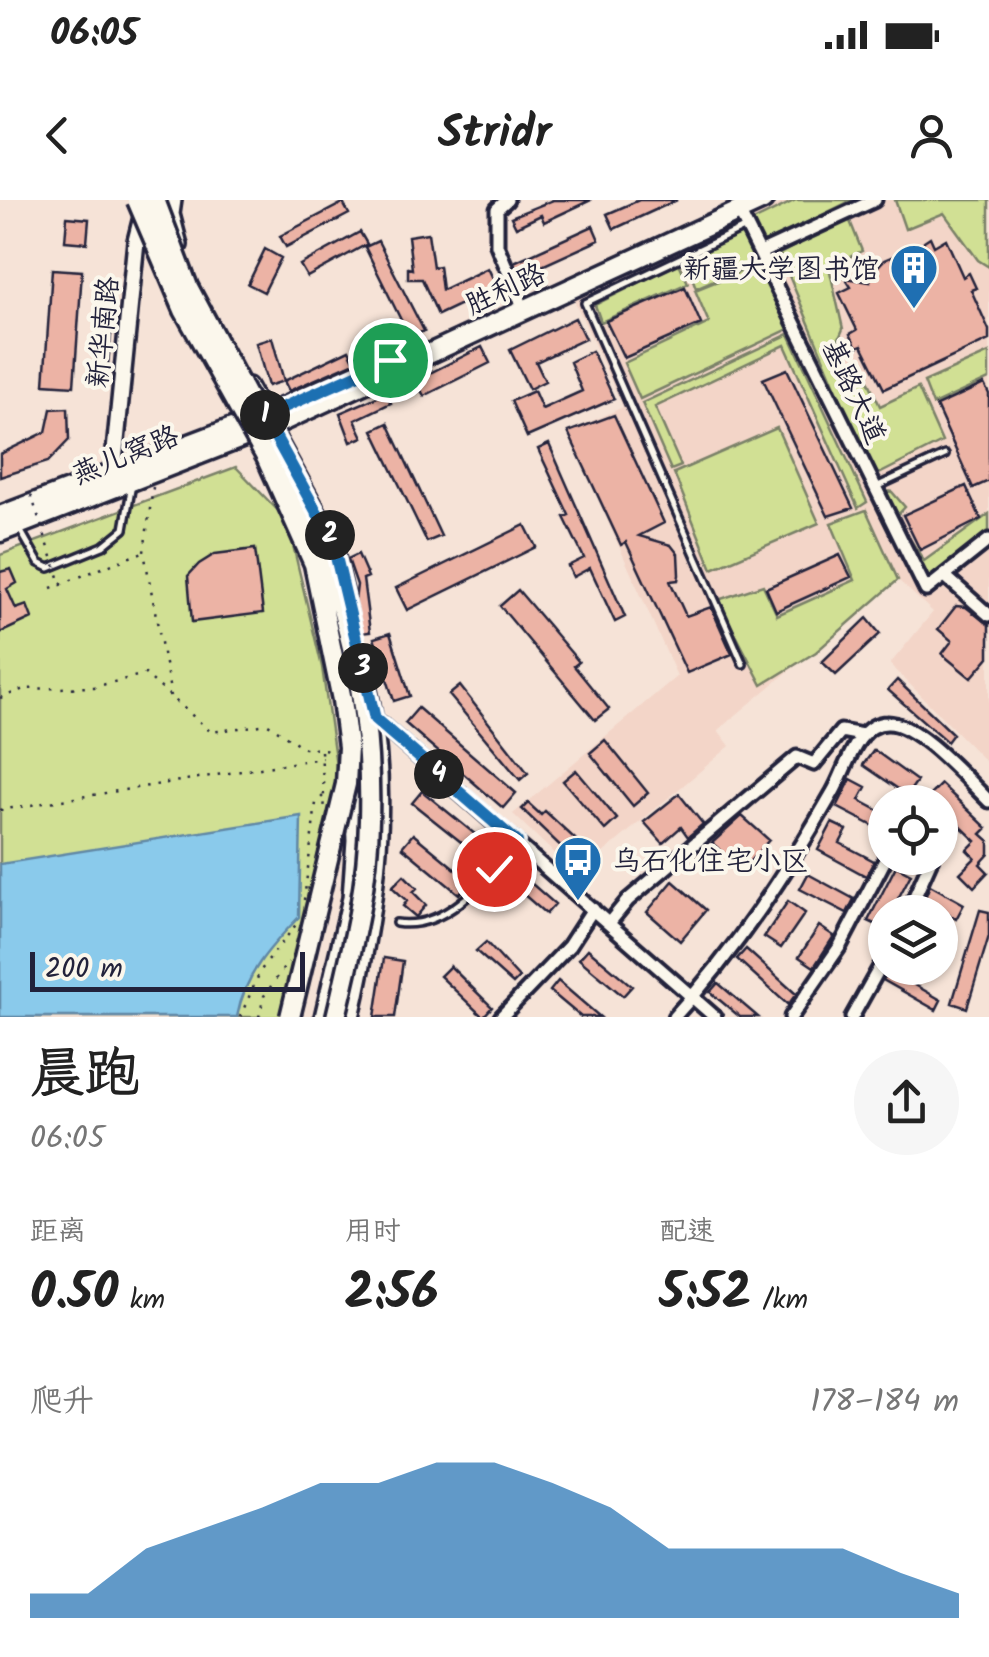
<!DOCTYPE html>
<html lang="zh">
<head>
<meta charset="utf-8">
<style>
	body { margin:0; font-family:Kalam,"LXGW WenKai TC",sans-serif; background:#f6f6f6; color:#222; height:100vh; display:flex; flex-direction:column; font-size:38px; white-space:nowrap }
	* { box-sizing:border-box; margin:0 }
	p { font-size:32px; color:#767676 }
	.icon { flex:none; width:55px; height:55px; fill:none; stroke:currentColor; stroke-width:2; stroke-linecap:round; stroke-linejoin:round }
	.map { position:relative; height:817px; overflow:hidden }
	.sheet { display:flex; flex-direction:column; background:#fff; flex:1 }
	.sheet>* { flex:none }
	.buttons { position:absolute; left:868px; top:585px; display:grid; gap:20px }
	.buttons a { display:grid; place-items:center; width:90px; height:90px; border-radius:50%; background:#fff; box-shadow:0 2px 8px #0004; font-size:50px }
	.scale { position:absolute; left:30px; bottom:25px; width:275px; box-sizing:border-box; padding-left:10px; border:5px solid #22223b; border-top:0; font-size:28px; line-height:35px; white-space:nowrap; color:#22223b; -webkit-text-stroke:8px #fbf7ec; paint-order:stroke }
	.pin { position:absolute; display:grid; place-items:center; width:85px; height:85px; color:#fff; margin:-42px; border:5px solid #fff; border-radius:50%; box-shadow:0 2px 10px #0007 }
	.km { position:absolute; width:50px; height:50px; margin:-25px; border-radius:50%; background:#222; color:#fff; font-size:28px; line-height:50px; text-align:center }
	.round { display:grid; place-items:center; flex:none; width:105px; height:105px; border-radius:52px; background:#f6f6f6 }
	.overview { display:flex; align-items:center; justify-content:space-between; height:170px; padding:0 30px }
	h1 { font-size:55px; font-weight:800; line-height:75px }
	.figures { display:grid; grid-template-columns:repeat(3,1fr); gap:15px; height:170px; padding:10px 30px }
	.figures div { display:grid; align-content:center }
	.figures b { font-size:50px; font-weight:800 }
	.figures small { font-size:28px; font-weight:400 }
	.figures p { font-size:28px }
	.chart { height:280px; padding:20px 30px }
	.chart p { display:flex; justify-content:space-between }
	.chart svg { width:100%; height:180px; margin-top:10px; fill:#1f6fb2; opacity:.7 }
	.status { display:flex; justify-content:space-between; align-items:center; height:70px; padding:0 50px; background:#fff; direction:ltr }
	.status svg { height:28px; fill:currentColor }
	header { display:flex; justify-content:space-between; align-items:center; height:130px; padding:0 30px; background:#fff; font-size:45px; font-weight:800 }
	.map>svg:first-child { display:block }
</style>
</head>
<body>
<div class="status"><b>06:05</b><svg viewBox="0 0 49 12"><path d="M0 12V9h3v3zM5 12V6h3v6zM10 12V3h3v9zM15 12V0h3v12zM26 1h20v11H26zM47 4h2v5h-2z"/></svg></div>
<header><svg class="icon" aria-label="back" viewBox="0 0 24 24"><path d="M15 5l-7 7 7 7"/></svg>Stridr<svg class="icon" aria-label="person" viewBox="0 0 24 24"><circle cx="12" cy="8" r="4"/><path d="M4 21q1-7 8-7t8 7"/></svg></header>
<div class="map">
<svg width="989" height="817" viewBox="0 0 989 817">
	<rect width="100%" height="100%" fill="#f6e3d7"/>
	<filter id="ink" filterUnits="userSpaceOnUse"><feTurbulence type="fractalNoise" baseFrequency=".01" numOctaves="2"/><feDisplacementMap in="SourceGraphic" scale="20" xChannelSelector="R" yChannelSelector="G"/><feConvolveMatrix kernelMatrix="1 2 1 2 8 2 1 2 1" color-interpolation-filters="sRGB"/></filter>
	<g filter="url(#ink)">
		<!-- built -->
		<path fill="#f3d5c8" d="M789 0H989V565L890 464 933 412 898 380 718 530 730 546 577 675 513 614 677 476 568 232 623 207 574 100Z"/>
		<!-- green -->
		<path fill="#d1e094" stroke="#7a8168" stroke-width="2.5" d="M796 0H852L760 46 749 23Z
			M895 0H989V67L978 60 944 13 905 29Z
			M848 16 862 51 829 67 843 129 837 143 844 161 861 165 880 206 918 188 942 242 873 277 780 54Z
			M742 32 755 62 696 88 685 58Z
			M679 63 688 83 601 122 595 105Z
			M757 65 789 129 640 199 624 163 709 123 695 90Z
			M789 134 867 302 858 308 785 145 655 207 681 266 671 270 642 203Z
			M989 153V179L933 205 924 182Z
			M777 228 819 323 712 369 674 273Z
			M236 267 287 320 322 467 336 565V649L298 817H0V355Z
			M880 290 892 292 905 307 896 317 924 361 989 314V337L933 382 917 369Z
			M866 310 898 380 816 452 762 485 718 400 763 385 777 415 855 380 831 323Z"/>
		<!-- water -->
		<path fill="#8acaeb" stroke="#6087a5" stroke-width="2.5" d="M301 616 299 717C269 748 245 774 237 817H0V664Z"/>
		<!-- building -->
		<path fill="#ecb3a5" stroke="#22223b" stroke-width="2.5" d="M553 0H591L544 22 541 15 516 27 511 17Z
			M639 0H677L614 29 607 14Z
			M343 3 349 14 286 47 280 36Z
			M67 17 89 19 87 43 65 41Z
			M593 26 599 40 520 76 514 62Z
			M360 32 367 44 307 77 300 65Z
			M428 33 433 67 439 66 442 90 488 68 497 87 438 115 422 79H408V68L412 69 408 36Z
			M930 37 934 46 946 39 963 77 969 73 976 88 971 90 989 130V140L884 189 862 145 857 147 850 134 857 130 839 93 851 87 845 78 870 82 871 74 884 60 896 55H918L924 41Z
			M378 41 424 131 372 153 366 137 402 122 365 47Z
			M265 49 281 58 264 92 248 84Z
			M52 69 82 71 74 186 44 184Z
			M685 87 701 124 624 158 606 121Z
			M575 118 585 139 536 162 545 181 529 189 510 150Z
			M97 133 111 135 107 174 93 173Z
			M272 138 284 181 268 186 256 143Z
			M482 147 490 163 424 196 416 180Z
			M349 150 355 162 289 191 284 181Z
			M592 151 614 199 527 237 511 201 534 191 542 209 582 191 570 162Z
			M787 169 853 308 828 316 763 179Z
			M984 184 989 194V281L973 288 936 206Z
			M386 193 391 203 355 220 363 237 351 242 340 213Z
			M68 208 69 240 48 262 0 277V254L46 232 51 209Z
			M614 215 664 323 639 336 671 345 678 354 679 375 678 380 670 381 686 416 711 407 732 454 687 473 626 342 621 345 568 232Z
			M388 223 441 336 427 342 373 230Z
			M549 244 625 417 615 422 590 368 573 377 568 366 584 358 564 317 569 315 538 249Z
			M966 286 981 319 920 350 903 315Z
			M525 325 536 347 407 410 396 388Z
			M255 349 263 413 192 422 188 376 199 364 215 354Z
			M358 354 368 377 363 379 370 432 361 433 355 401 357 385 348 359Z
			M840 355 851 377 776 411 766 388Z
			M11 369 17 383 7 389 16 409 27 405 32 418 0 433V372Z
			M518 390 579 462 574 466 609 509 595 520 500 406Z
			M956 406 966 407 989 425V457L971 478 942 454 952 441 938 429Z
			M867 418 880 434 836 475 822 462Z
			M390 433 410 496 394 501 374 438Z
			M897 480 953 534 947 542 888 490Z
			M460 486 528 573 520 580 449 495Z
			M418 508 516 593 503 608 405 523Z
			M605 540 648 593 633 606 590 553Z
			M874 550 917 581 907 595 863 565Z
			M576 570 617 619 605 630 563 581Z
			M851 579 866 587 859 600 885 614V632L837 607Z
			M941 584 987 628 981 634 989 641V654L980 664 988 672 974 687 960 673 975 658 967 650 976 641 929 596Z
			M422 591 497 652 490 665 412 603Z
			M679 594 703 624 688 637 681 627 663 643 644 622Z
			M528 603 541 615 545 611 587 650 576 661 522 609Z
			M742 616 769 640 742 670 712 643Z
			M832 623 847 630 840 643 874 661 866 676 818 650Z
			M413 634 470 681 459 694 402 647Z
			M508 663 555 704 546 714 499 673Z
			M896 666 911 674 891 712H885L883 728 868 721Z
			M808 674 854 699 847 713 800 689Z
			M404 675 417 688 413 692 426 705 416 717 403 706 407 701 392 687Z
			M673 681 706 710 680 741 647 712Z
			M930 685 964 704 956 719 924 700Z
			M788 701 805 713 781 748 764 737Z
			M980 710 989 712V736L967 808 952 803Z
			M819 726 834 736 814 767 799 757Z
			M486 742 519 778 513 784 476 751Z
			M588 749 632 786 623 796 579 759Z
			M746 749 796 794 788 805 737 759Z
			M384 758 403 761 395 817H375Z
			M450 766 492 807 483 817 440 776Z
			M889 770 941 800 936 810 883 780Z
			M558 781 600 817H581L550 791Z
			M718 783 758 817H740L710 792Z"/>
		<g fill="none" stroke-linecap="round" stroke-linejoin="round">
			<!-- service casing -->
			<g stroke="#22223b" stroke-width="12">
				<path id="service" d="M876 287 945 255
					M19 328 39 363 49 368 103 346 124 329 132 284
					M743 464 585 103 744 28
					M396 723C447 731 486 679 515 645"/>
			</g>
			<!-- minor casing -->
			<g stroke="#22223b" stroke-width="19">
				<path id="minor" d="M507 0 497 9V45L520 100
					M739 11 926 390 989 340
					M760 53 875 0
					M945 376 989 415
					M350 524 375 519 715 817
					M908 712 932 658
					M609 723 628 700 797 557 814 564 841 531 862 535
					M501 817 569 746 593 709
					M674 817C737 749 787 672 833 592 846 570 856 523 887 523 917 522 967 580 989 601
					M791 817 840 746 886 658
					M852 817 885 758"/>
			</g>
			<!-- secondary casing -->
			<g stroke="#22223b" stroke-width="22">
				<path id="secondary" d="M173 0 171 14 179 45
					M248 186 332 339 345 396
					M113 271 136 41 144 9
					M323 817 351 698 355 640 352 573
					M351 817C376 708 393 592 366 481"/>
			</g>
			<!-- primary casing -->
			<g stroke="#22223b" stroke-width="25">
				<path id="primary" d="M0 316 264 216 390 161
					M0 332 270 227 763 0"/>
			</g>
			<!-- path -->
			<path stroke="#22223b" stroke-width="2.5" stroke-dasharray="2.5 8" stroke-linecap="butt" d="M153 287 144 352 171 496
				M51 388 143 352
				M0 498 24 489 94 487 145 474 211 532 268 524 304 548 336 550
				M321 551 325 612
				M0 610 322 558
				M304 700 316 603 326 593
				M240 817 261 770 298 722
				M259 817 264 796 288 762"/>
			<!-- service -->
			<use href="#service" stroke="#fbf7ec" stroke-width="5"/>
			<!-- minor -->
			<use href="#minor" stroke="#fbf7ec" stroke-width="11"/>
			<!-- secondary -->
			<use href="#secondary" stroke="#fbf7ec" stroke-width="15"/>
			<!-- primary -->
			<use href="#primary" stroke="#fbf7ec" stroke-width="18"/>
			<!-- trunk-bridge casing -->
			<g stroke="#22223b" stroke-width="25" stroke-linecap="butt">
				<path id="trunk-bridge" d="M137 0 184 110 266 257 314 364 342 500 348 547 346 584 290 817
					M155 0 188 87 250 203
					M276 252C339 369 373 486 369 620 368 687 351 753 336 817"/>
			</g>
			<!-- path-bridge -->
			<path stroke="#22223b" stroke-width="2.5" stroke-dasharray="2.5 8" stroke-linecap="butt" d="M31 295 62 386"/>
			<!-- trunk-bridge -->
			<use href="#trunk-bridge" stroke="#fbf7ec" stroke-width="18"/>
		</g>
	</g>
	<g fill="none" stroke-linecap="round" stroke-linejoin="round" filter="url(#ink)">
		<!-- route casing -->
		<g stroke="#fff" stroke-width="20">
			<path id="route" d="M390 160 264 216 332 340 375 519 517 642 494 669"/>
		</g>
		<!-- route -->
		<use href="#route" stroke="#1f6fb2" stroke-width="12"/>
	</g>
	<!-- icons -->
	<defs>
		<g id="building-pin" transform="scale(2.5)"><path d="M0 17L-7.5 6A9.5 9.5 0 1 1 7.5 6Z" fill="#1f6fb2" stroke="#fbf7ec"/><path d="M-4-6H4V6H1V3H-1V6H-4ZM-2.5-4.3h1.7v1.8h-1.7ZM.8-4.3h1.7v1.8H.8ZM-2.5-1h1.7V.8h-1.7ZM.8-1h1.7V.8H.8Z" fill="#fff"/></g>
		<g id="bus-pin" transform="scale(2.5)"><path d="M0 17L-7.5 6A9.5 9.5 0 1 1 7.5 6Z" fill="#1f6fb2" stroke="#fbf7ec"/><path d="M-5-6H5V4H4V6H2V4H-2V6H-4V4H-5ZM-3.5-4V0h7V-4ZM-3.5 1.2v1.5H-2V1.2ZM2 1.2v1.5H3.5V1.2Z" fill="#fff"/></g>
	</defs>
	<g fill-rule="evenodd">
		<use href="#building-pin" x="914" y="68"/>
		<use href="#bus-pin" x="578" y="660"/>
	</g>
	<g text-anchor="middle" stroke-width="8" stroke-linejoin="round" paint-order="stroke">
		<!-- poi labels -->
		<g font-size="28" fill="#22223b" stroke="#fbf7ec" text-anchor="end">
			<text x="879" y="78">新疆大学图书馆</text>
			<text x="613" y="670" text-anchor="start">乌石化住宅小区</text>
		</g>
		<!-- street labels -->
		<g font-size="28" fill="#22223b" stroke="#fbf7ec">
			<text transform="translate(505 88) rotate(-25)" y="10">胜利路</text>
			<text transform="translate(102 132) rotate(-84)" y="10">新华南路</text>
			<text transform="translate(855 191) rotate(65)" y="10">基路大道</text>
			<text transform="translate(125 254) rotate(-22)" y="10">燕儿窝路</text>
		</g>
	</g>
</svg>
<div class="buttons">
<a><svg class="icon" aria-label="locate" viewBox="0 0 24 24"><circle cx="12" cy="12" r="6"/><path d="M12 2v4M12 18v4M2 12h4M18 12h4"/></svg></a>
<a><svg class="icon" aria-label="layers" viewBox="0 0 24 24"><path d="M12 4l9 5-9 5-9-5zM3 14l9 5 9-5"/></svg></a>
</div>
<div class="scale">200 m</div>
<div class="pin" style="left:390px;top:160px;background:#1e9e55"><svg class="icon" aria-label="arrive" viewBox="0 0 24 24"><path d="M6 21V4h12l-3 4 3 4H6"/></svg></div>
<div class="pin" style="left:494px;top:669px;background:#d93025"><svg class="icon" aria-label="check" viewBox="0 0 24 24"><path d="M5 12l5 5 9-10"/></svg></div>
<b class="km" style="left:265px;top:215px">1</b>
<b class="km" style="left:330px;top:335px">2</b>
<b class="km" style="left:363px;top:468px">3</b>
<b class="km" style="left:439px;top:574px">4</b>
</div>
<section class="sheet">
<div class="overview"><div><h1>晨跑</h1><p>06:05</p></div><a class="round"><svg class="icon" aria-label="share" viewBox="0 0 24 24"><path d="M12 15V3M7 8l5-5 5 5M5 13v7h14v-7"/></svg></a></div>
<div class="figures">
<div><p>距离</p><b>0.50<small> km</small></b></div>
<div><p>用时</p><b>2:56</b></div>
<div><p>配速</p><b>5:52<small> /km</small></b></div>
</div>
<div class="chart"><p><span>爬升</span>178–184 m</p>
<svg viewBox="0 0 160 44" preserveAspectRatio="none"><path d="M0 44V38L10 38L20 27L30 22L40 17L50 11L60 11L70 6L80 6L90 11L100 17L110 27L120 27L130 27L140 27L150 33L160 38V44z"/></svg>
</div>
</section>
</body>
</html>
